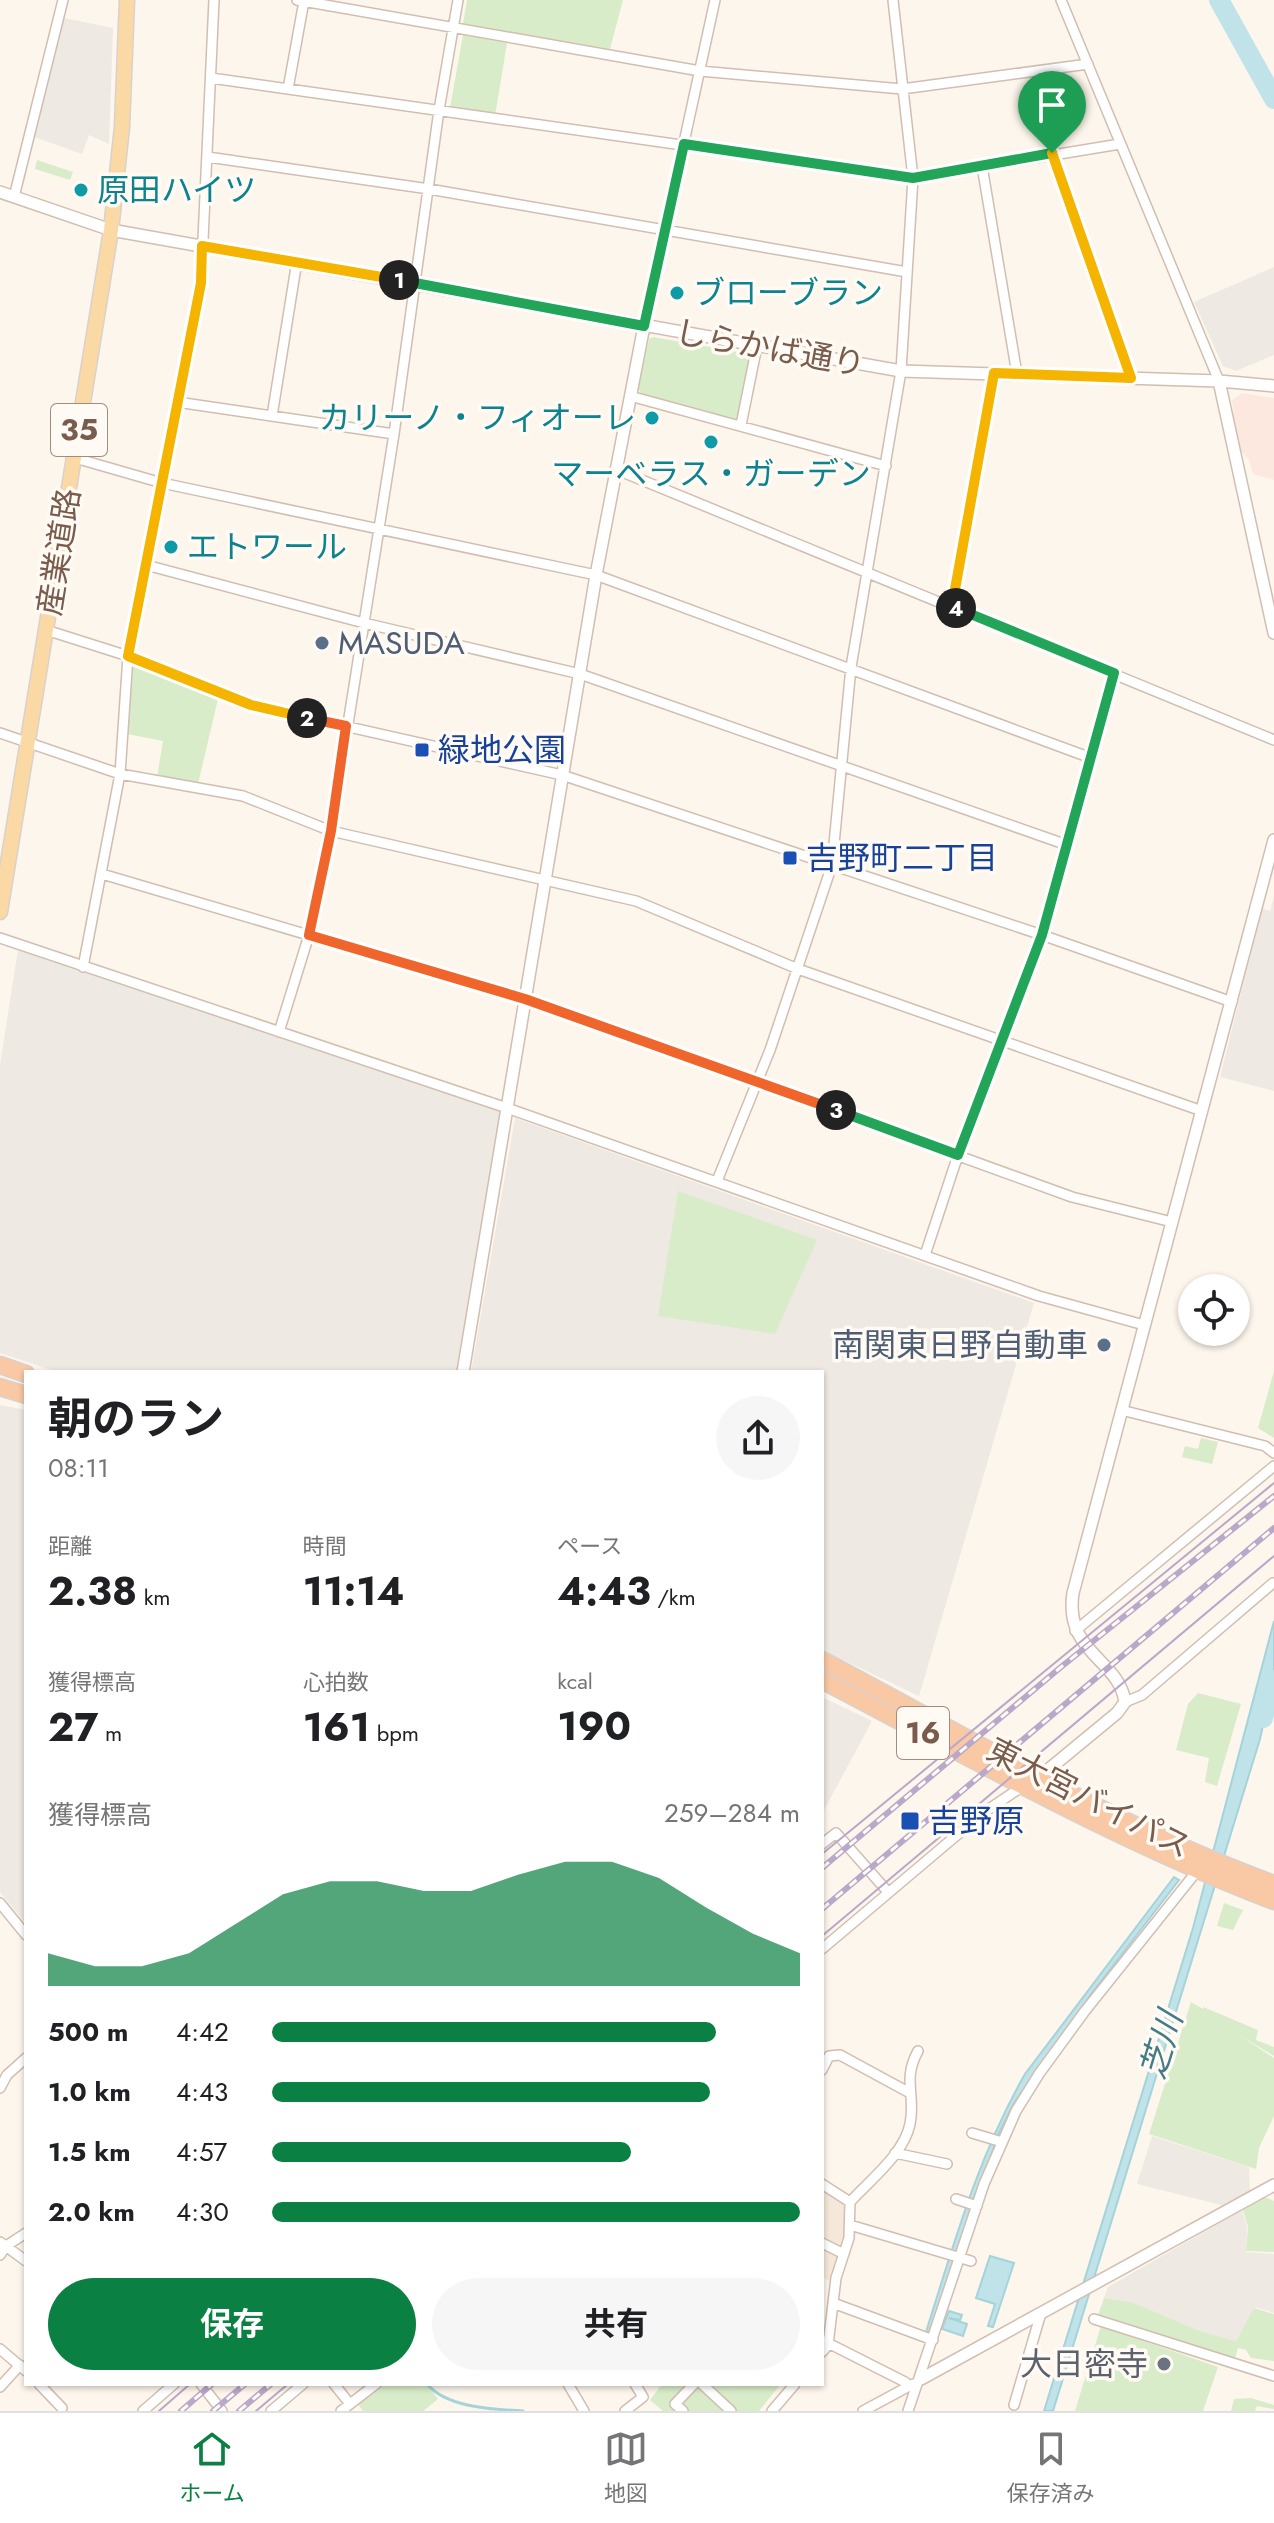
<!DOCTYPE html>
<html lang="ja">
<head>
<meta charset="utf-8">
<style>
	body { margin:0; font-family:Jost,"Noto Sans JP",sans-serif; background:#f6f6f6; color:#202124; height:100vh; display:flex; flex-direction:column; font-size:30px; white-space:nowrap }
	* { box-sizing:border-box; margin:0 }
	p { font-size:26px; color:#757577 }
	.icon { flex:none; width:44px; height:44px; fill:none; stroke:currentColor; stroke-width:2; stroke-linecap:round; stroke-linejoin:round }
	.map { position:relative; flex:1; overflow:hidden }
	.panel { position:absolute; left:24px; top:1370px; width:800px; height:1016px; display:flex; flex-direction:column; background:#fff; border-radius:0px; box-shadow:0 2px 6px #0004 }
	.panel>* { flex:none }
	.controls { position:absolute; left:1178px; top:1274px; display:grid; gap:16px }
	.controls a { display:grid; place-items:center; width:72px; height:72px; border-radius:50%; background:#fff; box-shadow:0 2px 6px #0004; font-size:40px }
	.pin { position:absolute; display:grid; place-items:center; width:68px; height:68px; color:#fff; margin:-82px -34px; border-radius:50% 50% 50% 0; rotate:-45deg; box-shadow:0 0 8px #0007 }
	.pin .icon { rotate:45deg }
	.km { position:absolute; width:40px; height:40px; margin:-20px; border-radius:50%; background:#222; color:#fff; font-size:22px; line-height:40px; text-align:center }
	.round { display:grid; place-items:center; flex:none; width:84px; height:84px; border-radius:42px; background:#f6f6f6 }
	.head { display:flex; align-items:center; justify-content:space-between; height:136px; padding:0 24px }
	h1 { font-size:44px; font-weight:700; line-height:60px }
	.metrics { display:grid; grid-template-columns:repeat(3,1fr); gap:12px; height:136px; padding:8px 24px }
	.metrics div { display:grid; align-content:center }
	.metrics b { font-size:40px; font-weight:700 }
	.metrics small { font-size:22px; font-weight:400 }
	.metrics p { font-size:22px }
	.chart { height:224px; padding:16px 24px }
	.chart p { display:flex; justify-content:space-between }
	.chart svg { width:100%; height:144px; margin-top:8px; fill:#0b8043; opacity:.7 }
	.cta { display:flex; gap:16px; margin-top:auto; padding:16px 24px }
	.cta a { flex:1; height:92px; border-radius:48px; background:#0b8043; color:#fff; font-size:32px; font-weight:700; line-height:92px; text-align:center }
	.cta a+a { background:#f6f6f6; color:#202124 }
	ul { padding:0 24px; list-style:none; font-size:26px }
	li { display:grid; grid-template-columns:128px 96px 1fr; align-items:center; height:60px }
	li i { height:20px; border-radius:10px; background:#0b8043 }
	.menu { display:flex; justify-content:space-around; align-items:center; height:112px; border-top:2px solid #e0e0e0; background:#fff; font-size:22px; color:#757577 }
	.menu a { display:grid; justify-items:center; gap:4px }
	.menu .active { color:#0b8043 }
	.map>svg:first-child { display:block }
</style>
</head>
<body>
<div class="map">
<svg width="1274" height="2411" viewBox="0 0 1274 2411">
	<rect width="100%" height="100%" fill="#fdf6ec"/>
	<!-- residential -->
	<path fill="#f5e8da" d="M822 2188 845 2201 847 2207 845 2243 829 2281 822 2276Z"/>
	<!-- commercial -->
	<path fill="#fde8e0" d="M1242 393 1274 398V480L1253 474 1249 460 1241 451 1235 426 1232 400Z"/>
	<!-- industrial -->
	<path fill="#efe9e4" d="M64 18 113 28 109 144 89 135 82 154 34 137Z
		M1274 267V355L1236 371 1223 366 1194 302Z
		M1274 896V1091L1220 1077 1262 908 1270 911Z
		M18 949 502 1112 459 1372H57L0 1353V1065Z
		M515 1118 1034 1303 919 1696 822 1650V1372H471Z
		M0 1405 26 1410V1924L0 1892Z
		M822 1697 872 1721 822 1814Z
		M1152 2136 1249 2167 1250 2192 1225 2206 1137 2184Z
		M1242 2210 1247 2227 1246 2252 1274 2254V2313L1255 2307 1236 2341 1200 2331 1132 2302 1104 2298 1108 2287Z"/>
	<!-- green -->
	<path fill="#d8ecc9" d="M467 0H623L610 49 463 24Z
		M463 35 507 43 495 116 450 108Z
		M37 160 73 172 70 180 35 169Z
		M653 337 749 354 752 358 740 416 736 420 641 393 638 389 649 339Z
		M136 665 218 699 198 784 157 777 163 741 127 734 130 670Z
		M678 1191 817 1240 775 1334 658 1316Z
		M1274 1371V1438L1258 1428Z
		M1201 1438 1218 1442 1212 1464 1182 1457 1185 1446 1198 1449Z
		M1198 1693 1241 1704 1217 1786 1205 1782 1209 1758 1176 1750 1188 1704Z
		M1224 1903 1243 1910 1233 1930 1217 1926Z
		M1191 2002 1203 2009V2007L1258 2030 1256 2040 1274 2047V2056L1239 2035 1274 2058V2116L1259 2148 1256 2169 1149 2134Z
		M1265 2197 1274 2201V2252L1246 2251 1248 2227 1243 2210Z
		M1104 2298 1132 2302 1200 2331 1236 2341 1254 2308 1274 2314V2361L1251 2358 1246 2350 1238 2348 1234 2361 1097 2318Z
		M1101 2326 1218 2367 1203 2411H1075Z
		M380 2384H426L438 2399 423 2411H363L357 2403Z
		M662 2384H781L759 2411H663L650 2400Z
		M1251 2398 1274 2405V2409L1257 2406 1255 2411H1231L1234 2399Z"/>
	<!-- water -->
	<path fill="#bfe3e8" stroke="#a5d3da" stroke-width="2" d="M1274 1621V1676L1260 1739 1053 2411H1044L1193 1928Z
		M1174 1877 1179 1880 1092 1993 1014 2103 998 2135 931 2334 926 2332C954 2243 979 2154 1025 2074Z
		M990 2256 1014 2263 993 2327 988 2326 995 2304 976 2298Z
		M949 2311 962 2315 960 2320 949 2318 967 2324 963 2336 942 2329Z"/>
	<g fill="none" stroke-linecap="round" stroke-linejoin="round">
		<!-- stream -->
		<path stroke="#a5d3da" stroke-width="3" d="M427 2384C447 2408 493 2409 523 2411"/>
		<!-- river -->
		<path stroke="#bfe3e8" stroke-width="20" d="M1219 0 1274 99
			M1263 1718 1274 1680"/>
		<!-- minor casing -->
		<g stroke="#d1beb0" stroke-width="12">
			<path id="minor" d="M297 0 700 71 902 89 1088 64
				M1061 0 1219 381
				M211 78 913 178 1120 144
				M288 89 304 1
				M1052 153 1131 378
				M208 157 429 189 907 272
				M982 166 1017 374
				M14 197 63 0
				M644 326 715 0
				M630 396 886 466
				M177 402 394 434
				M272 416 297 261
				M741 425 757 346
				M75 458 162 483 596 575 1091 758
				M615 469 1274 740
				M146 565 364 623 580 674 1067 845
				M952 606 994 373
				M46 630 128 656 251 705 562 775 1042 935 1232 1002
				M0 733 120 774 243 796 331 831 636 901 798 969 1202 1111
				M102 874 525 999 1072 1197 1172 1222
				M0 938 507 1108 1039 1296 1144 1325
				M83 967 120 774 128 656 201 283 214 0
				M279 1032 309 935 331 831 394 434 439 110 458 0
				M717 1181 770 1050 832 865 851 667 901 371 913 178 893 0
				M925 1255 958 1155 1042 935 1114 673
				M1121 1410 1265 1446 1274 1453
				M1075 1631 1274 1466
				M1125 1702 1142 1695 1273 1583
				M822 1844 836 1833 888 1892
				M0 1903 26 1935
				M822 1949 983 1813 1023 1786
				M822 2070 829 2056 840 2055 910 2093
				M0 2088 7 2075 26 2058
				M972 2133 1002 2142
				M895 2153 947 2164
				M822 2184 850 2202 849 2238 836 2278 828 2345 822 2352
				M956 2199 977 2206
				M850 2202C870 2180 904 2154 910 2124 916 2095 902 2080 918 2051
				M850 2225 971 2261
				M0 2242 26 2261
				M822 2243 844 2254
				M0 2255 6 2246 26 2233
				M833 2303 933 2340
				M1094 2319 1274 2376
				M824 2341 905 2382 908 2386
				M0 2349 26 2371
				M39 2384 62 2408
				M201 2384 222 2411
				M334 2384 350 2404
				M568 2384 584 2411
				M702 2384 731 2411
				M0 2387 20 2365
				M1014 2405 1041 2313
				M143 2411 174 2384
				M271 2411 303 2384
				M341 2411 376 2384
				M625 2411 643 2397 635 2384
				M683 2411 675 2404 694 2384
				M772 2411 795 2384
				M863 2411 913 2384
				M908 2411 984 2184 1016 2111 1039 2074 1085 2011 1197 1871"/>
		</g>
		<!-- tertiary casing -->
		<g stroke="#d1beb0" stroke-width="14">
			<path id="tertiary" d="M0 192 111 230 901 371 1219 381 1274 386
				M1219 381 1274 633
				M463 1372 596 575 644 326
				M1037 1779 1117 1713 1125 1702C1119 1659 1064 1653 1073 1593L1274 840
				M921 2379 1274 2185"/>
		</g>
		<!-- primary casing -->
		<g stroke="#dad1cd" stroke-width="17">
			<path id="primary" d="M0 912 111 230 122 127 127 0"/>
		</g>
		<!-- trunk casing -->
		<g stroke="#dad1cd" stroke-width="19">
			<path id="trunk" d="M0 1365 26 1374
				M0 1387 26 1395
				M822 1660C970 1738 1116 1827 1274 1884
				M822 1680C971 1758 1117 1841 1274 1901"/>
		</g>
		<!-- minor -->
		<use href="#minor" stroke="#fff" stroke-width="9"/>
		<!-- tertiary -->
		<use href="#tertiary" stroke="#fff" stroke-width="11"/>
		<!-- primary -->
		<use href="#primary" stroke="#fbd9a5" stroke-width="14"/>
		<!-- trunk -->
		<use href="#trunk" stroke="#f9c8a4" stroke-width="16"/>
		<!-- tram -->
		<path stroke="#b9a8c9" stroke-width="2" d="M822 1854 1274 1483
			M822 1936 1274 1556
			M159 2411 190 2384
			M256 2411 288 2384"/>
		<!-- rail casing -->
		<g stroke="#b9a8c9" stroke-width="6">
			<path id="rail" d="M822 1868 1061 1667 1274 1496
				M822 1909 1274 1528
				M181 2411 212 2384
				M213 2411 245 2384
				M239 2411 271 2384"/>
		</g>
		<!-- rail -->
		<use href="#rail" stroke="#fffaf3" stroke-width="3" stroke-dasharray="9" stroke-linecap="butt"/>
	</g>
	<g fill="none" stroke-linecap="round" stroke-linejoin="round">
		<!-- split-1 casing -->
		<g stroke="#fff" stroke-width="16">
			<path id="split-1" d="M399 280 644 326 684 144 913 178 1052 153"/>
		</g>
		<!-- split-2 casing -->
		<g stroke="#fff" stroke-width="16">
			<path id="split-2" d="M307 718 251 705 128 656 201 283 202 246 399 280"/>
		</g>
		<!-- split-3 casing -->
		<g stroke="#fff" stroke-width="16">
			<path id="split-3" d="M307 718 346 726 331 831 309 935 525 999 836 1110"/>
		</g>
		<!-- split-4 casing -->
		<g stroke="#fff" stroke-width="16">
			<path id="split-4" d="M836 1110 958 1155 1042 935 1114 673 956 608"/>
		</g>
		<!-- split-5 casing -->
		<g stroke="#fff" stroke-width="16">
			<path id="split-5" d="M956 608 952 606 994 373 1131 378 1052 153"/>
		</g>
		<!-- split-1 -->
		<use href="#split-1" stroke="#22a559" stroke-width="10"/>
		<!-- split-2 -->
		<use href="#split-2" stroke="#f5b400" stroke-width="10"/>
		<!-- split-3 -->
		<use href="#split-3" stroke="#f0652b" stroke-width="10"/>
		<!-- split-4 -->
		<use href="#split-4" stroke="#22a559" stroke-width="10"/>
		<!-- split-5 -->
		<use href="#split-5" stroke="#f5b400" stroke-width="10"/>
	</g>
	<!-- markers -->
	<g fill="#0f9aa8" stroke="#fffaf3" stroke-width="3">
		<circle cx="81" cy="190" r="8"/>
		<circle cx="677" cy="293" r="8"/>
		<circle cx="652" cy="418" r="8"/>
		<circle cx="711" cy="442" r="8"/>
		<circle cx="171" cy="547" r="8"/>
	</g>
	<g fill="#5c6f8a" stroke="#fffaf3" stroke-width="3">
		<circle cx="322" cy="643" r="8"/>
		<circle cx="1104" cy="1345" r="8"/>
	</g>
	<g fill="#1a4fb4" stroke="#fffaf3" stroke-width="3">
		<rect x="414" y="742" width="16" height="16" rx="4"/>
		<rect x="782" y="850" width="16" height="16" rx="4"/>
		<rect x="900" y="1811" width="20" height="20" rx="4"/>
	</g>
	<circle fill="#6b7280" stroke="#fffaf3" stroke-width="3" cx="1164" cy="2364" r="8"/>
	<g text-anchor="middle" stroke-width="7" stroke-linejoin="round" paint-order="stroke">
		<!-- shield labels -->
		<g fill="#fffaf3" stroke="#a28b7f" stroke-width="2">
			<rect x="51" y="404" width="56" height="52" rx="6"/>
			<rect x="897" y="1707" width="52" height="52" rx="6"/>
		</g>
		<g font-size="30" font-weight="bold" fill="#7a5c4d">
			<text x="79" y="440">35</text>
			<text x="923" y="1743">16</text>
		</g>
		<!-- culture labels -->
		<g font-size="32" fill="#0d838f" stroke="#fffaf3" text-anchor="start">
			<text x="97" y="201">原田ハイツ</text>
			<text x="693" y="304">ブローブラン</text>
			<text x="636" y="429" text-anchor="end">カリーノ・フィオーレ</text>
			<text x="711" y="485" text-anchor="middle">マーベラス・ガーデン</text>
			<text x="187" y="558">エトワール</text>
		</g>
		<!-- street labels -->
		<g font-size="32" fill="#7a5c4d" stroke="#fffaf3">
			<text transform="translate(770 348) rotate(10)" y="11">しらかば通り</text>
			<text transform="translate(59 552) rotate(-81)" y="11">産業道路</text>
			<text transform="translate(1089 1798) rotate(27)" y="11">東大宮バイパス</text>
		</g>
		<!-- service labels -->
		<g font-size="32" fill="#4e5e75" stroke="#fffaf3" text-anchor="start">
			<text x="338" y="654">MASUDA</text>
			<text x="1088" y="1356" text-anchor="end">南関東日野自動車</text>
		</g>
		<!-- transit labels -->
		<g font-size="32" fill="#164399" stroke="#fffaf3" text-anchor="start">
			<text x="438" y="761">緑地公園</text>
			<text x="806" y="869">吉野町二丁目</text>
			<text x="928" y="1832">吉野原</text>
		</g>
		<!-- worship labels -->
		<g font-size="32" fill="#5b616d" stroke="#fffaf3" text-anchor="end">
			<text x="1148" y="2375">大日密寺</text>
		</g>
		<!-- water labels -->
		<g font-size="34" font-style="italic" fill="#437c86" stroke="#fffaf3">
			<text transform="translate(1161 2045) rotate(-73)" y="12">芝川</text>
		</g>
	</g>
</svg>
<div class="controls">
<a><svg class="icon" aria-label="locate" viewBox="0 0 24 24"><circle cx="12" cy="12" r="6"/><path d="M12 2v4M12 18v4M2 12h4M18 12h4"/></svg></a>
</div>
<div class="pin" style="left:1052px;top:153px;background:#1e9e55"><svg class="icon" aria-label="arrive" viewBox="0 0 24 24"><path d="M6 21V4h12l-3 4 3 4H6"/></svg></div>
<b class="km" style="left:399px;top:280px">1</b>
<b class="km" style="left:307px;top:718px">2</b>
<b class="km" style="left:836px;top:1110px">3</b>
<b class="km" style="left:956px;top:608px">4</b>
<section class="panel">
<div class="head"><div><h1>朝のラン</h1><p>08:11</p></div><a class="round"><svg class="icon" aria-label="share" viewBox="0 0 24 24"><path d="M12 15V3M7 8l5-5 5 5M5 13v7h14v-7"/></svg></a></div>
<div class="metrics">
<div><p>距離</p><b>2.38<small> km</small></b></div>
<div><p>時間</p><b>11:14</b></div>
<div><p>ペース</p><b>4:43<small> /km</small></b></div>
</div>
<div class="metrics">
<div><p>獲得標高</p><b>27<small> m</small></b></div>
<div><p>心拍数</p><b>161<small> bpm</small></b></div>
<div><p>kcal</p><b>190</b></div>
</div>
<div class="chart"><p><span>獲得標高</span>259–284 m</p>
<svg viewBox="0 0 160 44" preserveAspectRatio="none"><path d="M0 44V34L10 38L20 38L30 34L40 25L50 16L60 12L70 12L80 15L90 15L100 10L110 6L120 6L130 11L140 20L150 28L160 34V44z"/></svg>
</div>
<ul>
<li><b>500 m</b>4:42<i style="width:84%"></i></li>
<li><b>1.0 km</b>4:43<i style="width:83%"></i></li>
<li><b>1.5 km</b>4:57<i style="width:68%"></i></li>
<li><b>2.0 km</b>4:30<i style="width:100%"></i></li>
</ul>
<div class="cta"><a>保存</a><a>共有</a></div>
</section>
</div>
<nav class="menu">
<a class="active"><svg class="icon" aria-label="home" viewBox="0 0 24 24"><path d="M3 11l9-7 9 7M6 9v11h12V9"/></svg>ホーム</a>
<a><svg class="icon" aria-label="map" viewBox="0 0 24 24"><path d="M3 6l6-2 6 2 6-2v14l-6 2-6-2-6 2zM9 4v14M15 6v14"/></svg>地図</a>
<a><svg class="icon" aria-label="saved" viewBox="0 0 24 24"><path d="M7 4h10v16l-5-4-5 4z"/></svg>保存済み</a>
</nav>
</body>
</html>
